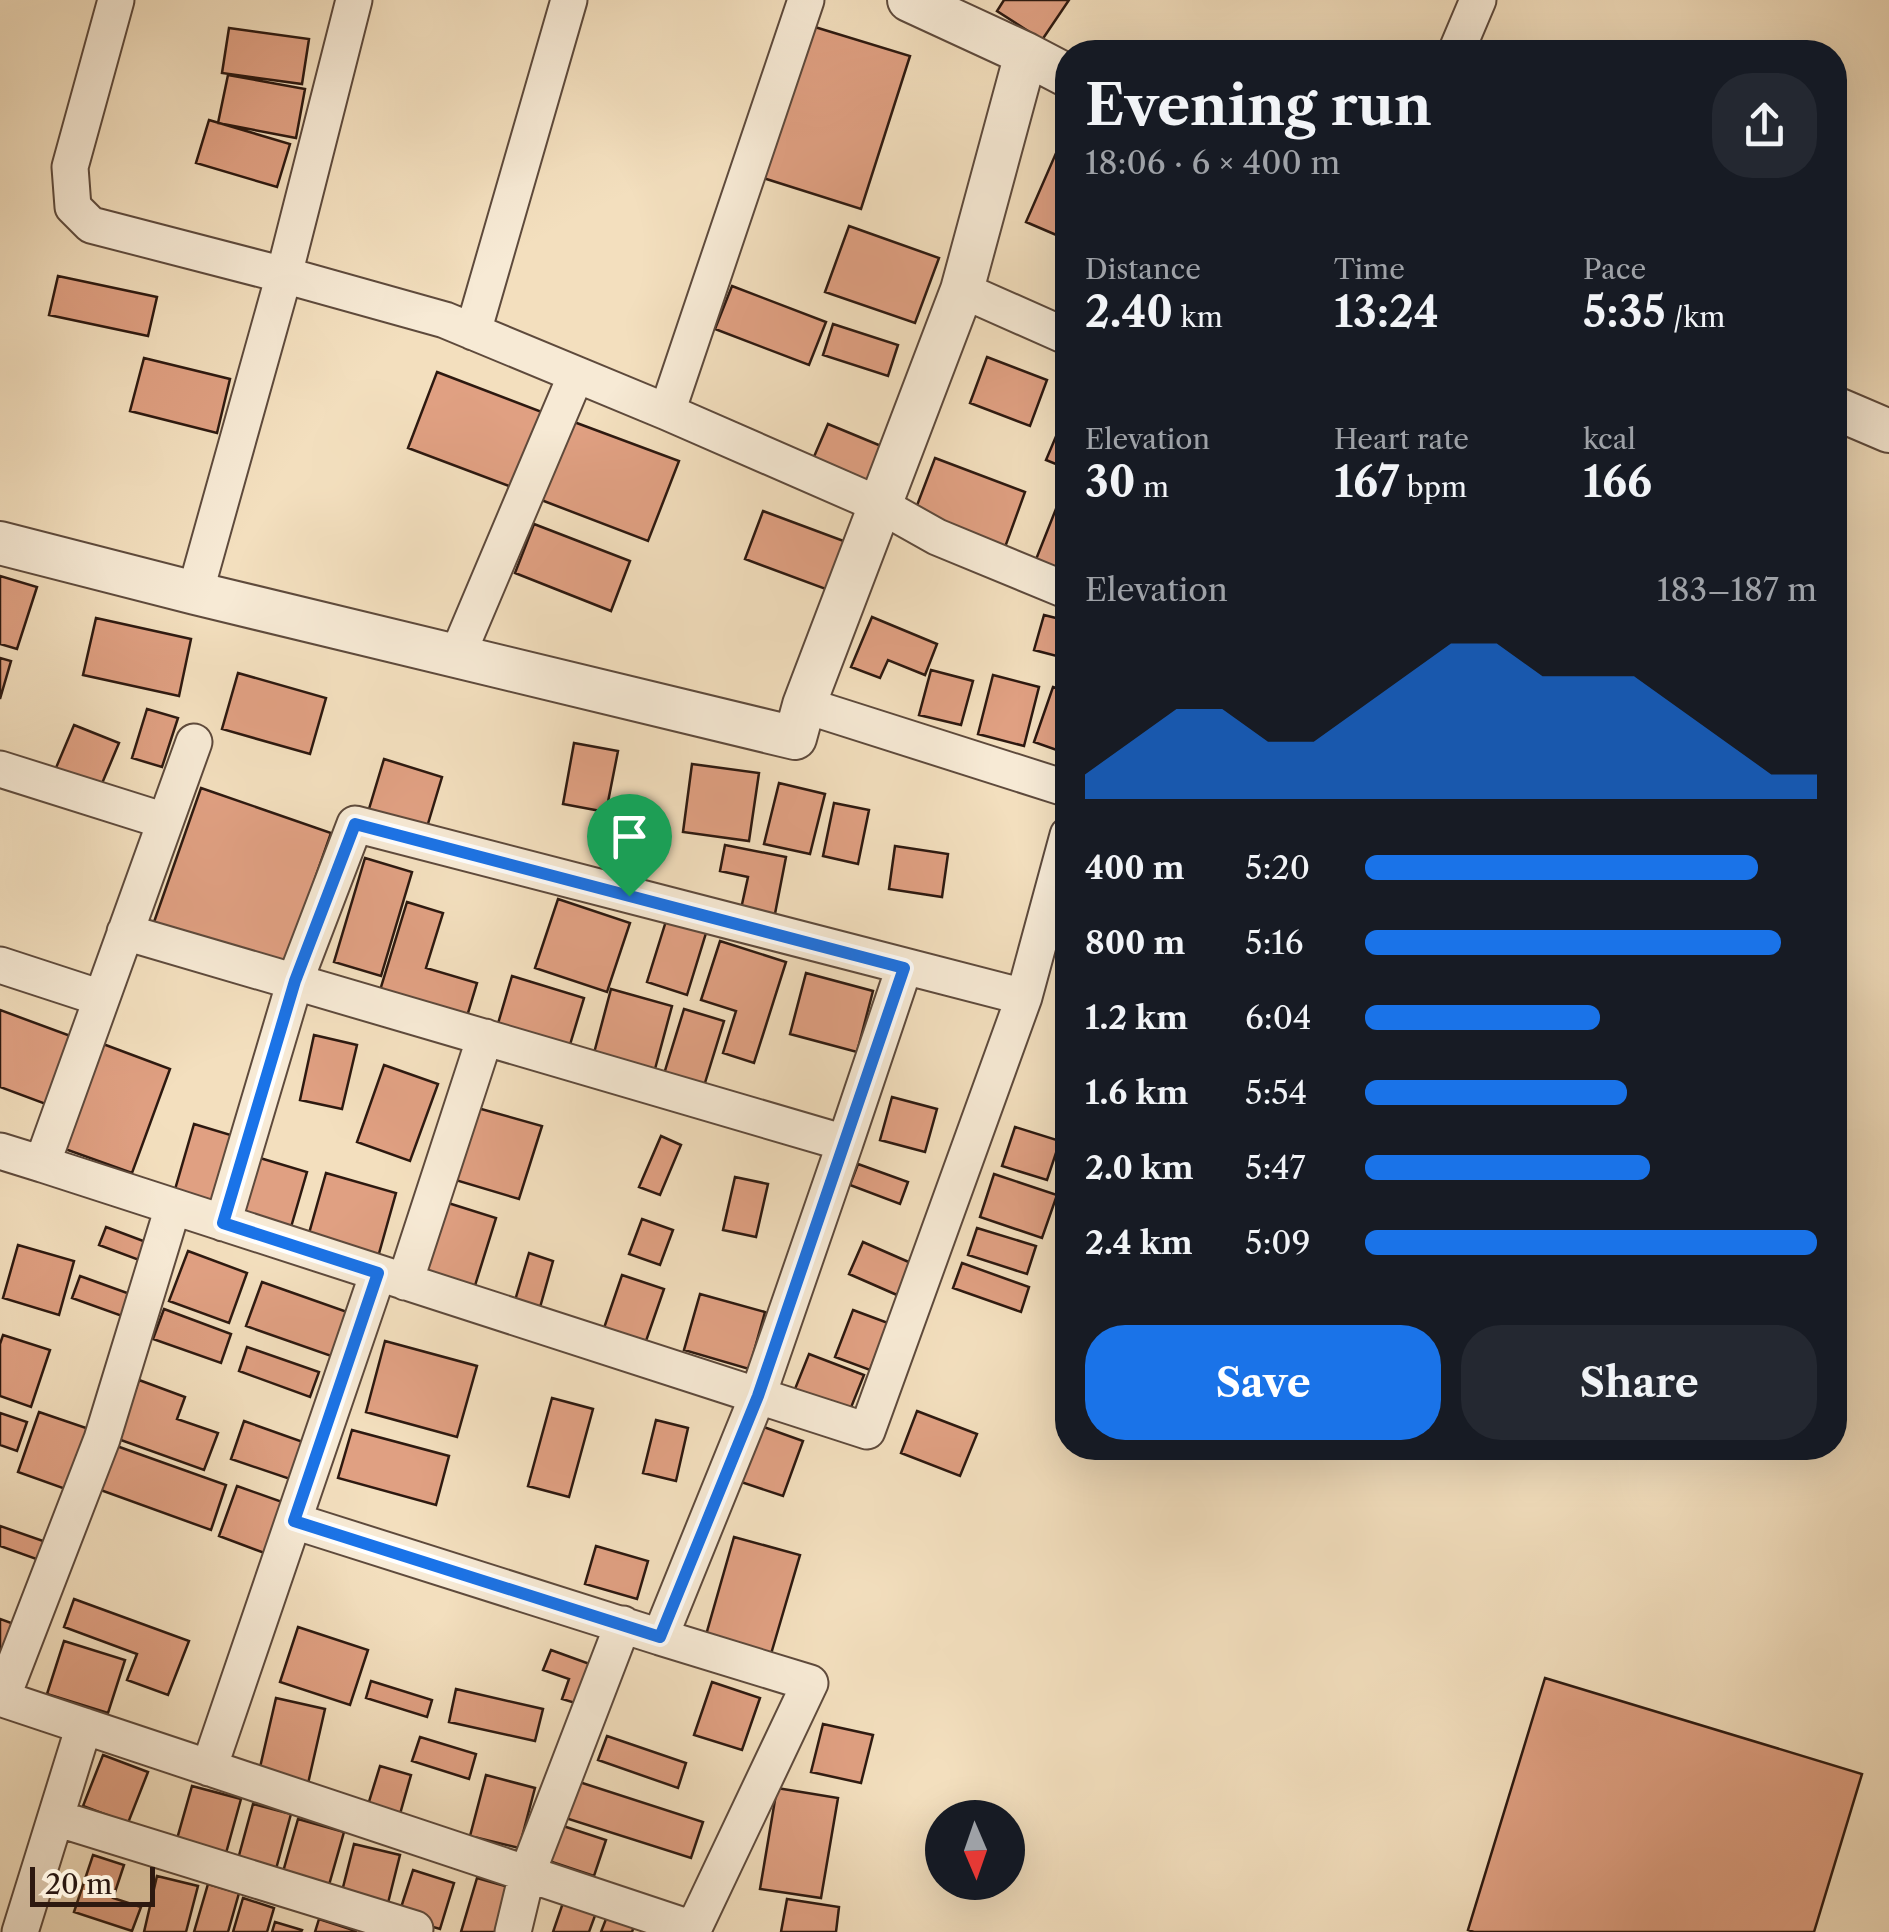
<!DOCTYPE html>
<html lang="en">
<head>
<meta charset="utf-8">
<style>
	body { margin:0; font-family:"Libre Caslon Text",serif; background:#242831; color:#f1f3f6; height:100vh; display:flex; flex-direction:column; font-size:38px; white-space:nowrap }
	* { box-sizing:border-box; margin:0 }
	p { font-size:32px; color:#9ea1a6 }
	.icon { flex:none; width:55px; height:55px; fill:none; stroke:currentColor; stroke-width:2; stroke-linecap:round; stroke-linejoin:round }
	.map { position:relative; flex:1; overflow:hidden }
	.sheet { position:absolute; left:1055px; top:40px; width:792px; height:1420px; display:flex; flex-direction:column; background:#171b24; border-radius:40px; box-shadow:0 10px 40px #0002 }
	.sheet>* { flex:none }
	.needle { width:65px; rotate:178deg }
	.buttons { position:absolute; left:925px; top:1800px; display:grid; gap:20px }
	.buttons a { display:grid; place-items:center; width:100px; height:100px; border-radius:50%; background:#171b24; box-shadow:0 10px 40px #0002; font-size:50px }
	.scale { position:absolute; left:30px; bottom:25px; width:125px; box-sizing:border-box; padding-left:10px; border:5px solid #2d1910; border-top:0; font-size:28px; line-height:35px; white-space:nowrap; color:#2d1910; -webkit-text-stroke:8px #f7ead5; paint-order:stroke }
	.pin { position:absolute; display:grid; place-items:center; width:85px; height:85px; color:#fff; margin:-102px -42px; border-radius:50% 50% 50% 0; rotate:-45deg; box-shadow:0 0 10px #0007 }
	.pin .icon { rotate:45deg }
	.round { display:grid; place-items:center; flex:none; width:105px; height:105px; border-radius:40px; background:#242831 }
	.headline { display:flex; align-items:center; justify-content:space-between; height:170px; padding:0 30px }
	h1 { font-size:55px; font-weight:700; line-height:75px }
	.stats { display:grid; grid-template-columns:repeat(3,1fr); gap:15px; height:170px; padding:10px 30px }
	.stats div { display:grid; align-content:center }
	.stats b { font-size:42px; font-weight:700 }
	.stats small { font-size:28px; font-weight:400 }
	.stats p { font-size:28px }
	.chart { height:280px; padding:20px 30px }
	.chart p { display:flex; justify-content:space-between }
	.chart svg { width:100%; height:180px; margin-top:10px; fill:#1a73e8; opacity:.7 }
	.primary-button { display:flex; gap:20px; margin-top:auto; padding:20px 30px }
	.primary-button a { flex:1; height:115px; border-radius:40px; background:#1a73e8; color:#fff; font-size:40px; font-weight:700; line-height:115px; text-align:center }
	.primary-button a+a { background:#242831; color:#f1f3f6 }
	ul { padding:0 30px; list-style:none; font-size:32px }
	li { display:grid; grid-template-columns:160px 120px 1fr; align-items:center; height:75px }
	li i { height:25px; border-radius:12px; background:#1a73e8 }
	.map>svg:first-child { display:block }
</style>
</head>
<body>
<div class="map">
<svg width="1889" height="1932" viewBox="0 0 1889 1932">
	<rect width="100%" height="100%" fill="#f3dfbe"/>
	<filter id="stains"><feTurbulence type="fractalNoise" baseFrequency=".002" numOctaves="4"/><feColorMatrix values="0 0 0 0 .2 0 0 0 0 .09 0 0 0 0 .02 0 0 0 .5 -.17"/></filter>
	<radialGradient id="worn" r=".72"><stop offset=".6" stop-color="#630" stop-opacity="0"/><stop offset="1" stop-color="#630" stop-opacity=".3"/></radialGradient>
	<!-- building -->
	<path fill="#e0a082" stroke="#2d1910" stroke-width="2.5" d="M1004 0H1069L1042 40 997 11Z
		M805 24 910 56 861 209 757 176Z
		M229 28 309 39 302 84 222 73Z
		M228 75 305 89 296 138 218 123Z
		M209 120 290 144 277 187 196 163Z
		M1060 144 1068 147V240L1026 222Z
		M849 226 939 258 915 323 825 292Z
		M58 276 157 297 148 336 49 315Z
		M732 286 826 322 809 365 715 329Z
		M833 324 898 345 888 376 823 355Z
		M987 357 1047 380 1030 426 970 403Z
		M144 358 230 379 217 433 130 411Z
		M437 372 547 414 517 489 408 448Z
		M1068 408V469L1046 460Z
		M566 419 679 461 648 541 536 498Z
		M828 424 886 448 871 483 813 459Z
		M935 458 1025 492 1004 550 913 516Z
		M1067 481H1068V580L1033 567Z
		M763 511 849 543 831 591 745 559Z
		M534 524 630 561 611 611 515 573Z
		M0 576 37 587 17 649 0 644Z
		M1044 615 1068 621V659L1034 650Z
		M872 617 937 644 925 675 888 660 880 678 851 667Z
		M96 618 191 639 179 696 83 675Z
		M0 658 11 661 0 699Z
		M931 670 973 681 961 725 919 715Z
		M238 673 326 698 310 754 222 729Z
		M993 675 1039 687 1024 746 978 734Z
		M1053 687 1068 692V754L1034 742Z
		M147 709 178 718 162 767 132 758Z
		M74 725 119 743 98 793 53 775Z
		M574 743 618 751 606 812 563 804Z
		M384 759 442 777 427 827 369 809Z
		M692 764 759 773 749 841 683 832Z
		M779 783 825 794 810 854 764 844Z
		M201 788 331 833 284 967 154 922Z
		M834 803 869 810 858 864 823 856Z
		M725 845 786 857 773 924 739 918 748 877 720 871Z
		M895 846 948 854 942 897 889 889Z
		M365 858 412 872 381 976 334 962Z
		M558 899 630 923 607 992 535 968Z
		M407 902 443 913 426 968 477 983 465 1023 378 997Z
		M666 921 706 933 687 995 647 982Z
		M720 941 786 962 754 1063 723 1053 736 1011 701 1000Z
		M806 973 873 991 857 1052 790 1034Z
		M512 976 584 998 569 1048 497 1027Z
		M611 989 672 1006 655 1069 594 1053Z
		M684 1009 724 1021 704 1086 664 1074Z
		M0 1010 76 1038 51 1106 0 1087Z
		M314 1035 357 1045 342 1109 300 1100Z
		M103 1044 170 1069 132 1173 65 1149Z
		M384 1065 438 1084 410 1161 357 1142Z
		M892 1097 937 1109 925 1152 880 1140Z
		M474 1107 542 1126 519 1199 452 1179Z
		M194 1124 234 1136 213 1205 174 1193Z
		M1015 1127 1060 1141 1047 1180 1002 1166Z
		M661 1136 681 1145 660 1195 639 1187Z
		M260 1158 307 1172 289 1234 242 1220Z
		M858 1164 908 1182 900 1204 850 1185Z
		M326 1173 396 1193 378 1257 308 1237Z
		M994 1174 1057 1195 1042 1238 980 1217Z
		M735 1177 768 1184 756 1237 723 1230Z
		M445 1202 496 1218 473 1292 422 1276Z
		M642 1219 673 1230 660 1265 629 1254Z
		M106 1227 146 1242 139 1260 99 1245Z
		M977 1228 1036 1246 1027 1274 968 1255Z
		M863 1242 911 1263 897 1295 849 1274Z
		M18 1245 74 1261 59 1315 3 1298Z
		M188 1251 247 1273 229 1323 169 1301Z
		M529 1253 553 1261 539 1311 514 1304Z
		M962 1263 1029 1287 1021 1312 953 1288Z
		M622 1275 664 1289 646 1341 604 1328Z
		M80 1276 130 1294 122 1316 72 1298Z
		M262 1282 350 1313 334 1357 246 1326Z
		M700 1294 765 1312 749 1369 684 1350Z
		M164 1309 231 1334 221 1363 153 1339Z
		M853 1310 888 1323 870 1370 835 1357Z
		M3 1335 50 1350 31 1407 0 1396V1344Z
		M385 1341 477 1366 457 1437 366 1412Z
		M247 1347 319 1372 310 1397 239 1371Z
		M809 1354 864 1375 850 1410 795 1389Z
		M139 1380 185 1397 177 1419 218 1433 204 1470 118 1439Z
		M552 1398 593 1409 569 1497 528 1486Z
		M917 1411 977 1434 960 1476 901 1453Z
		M39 1412 92 1430 71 1491 18 1472Z
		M0 1413 27 1422 17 1451 0 1445Z
		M656 1420 688 1428 676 1481 643 1473Z
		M244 1421 303 1442 290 1479 231 1459Z
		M758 1425 803 1441 783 1496 738 1481Z
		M352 1430 449 1456 436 1505 338 1478Z
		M111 1444 226 1485 211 1530 95 1488Z
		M237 1486 285 1503 267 1554 219 1536Z
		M0 1526 46 1542 39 1560 0 1546Z
		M734 1537 800 1555 771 1654 706 1635Z
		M596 1546 648 1561 637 1599 585 1584Z
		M74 1599 189 1641 168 1695 127 1680 137 1654 64 1627Z
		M0 1619 14 1624 0 1671Z
		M298 1627 368 1650 350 1705 280 1682Z
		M64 1641 125 1660 108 1713 47 1694Z
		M551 1650 598 1667 585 1706 562 1699 569 1679 543 1670Z
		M1545 1678 1862 1774 1814 1932H1474L1468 1930Z
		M371 1681 432 1700 427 1717 366 1698Z
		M712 1682 760 1698 742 1750 694 1735Z
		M456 1689 543 1709 535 1741 449 1722Z
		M276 1698 325 1709 307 1788 258 1776Z
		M823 1724 873 1735 861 1783 811 1772Z
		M607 1736 686 1763 678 1788 598 1760Z
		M420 1737 476 1754 469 1779 412 1761Z
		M103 1755 148 1772 128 1823 83 1806Z
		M380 1766 411 1775 400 1814 368 1805Z
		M486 1775 535 1788 519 1848 470 1836Z
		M567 1778 703 1822 691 1858 556 1815Z
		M192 1786 241 1799 226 1853 177 1839Z
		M777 1788 838 1798 821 1898 760 1889Z
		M253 1804 291 1814 276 1869 238 1859Z
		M298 1819 344 1832 327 1892 281 1879Z
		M554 1823 606 1840 594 1876 543 1859Z
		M354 1844 400 1855 386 1911 340 1899Z
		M93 1855 124 1865 113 1898 141 1907 132 1931 74 1912Z
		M413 1870 454 1883 440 1929 398 1917Z
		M157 1876 198 1886 186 1932H144Z
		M477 1878 512 1888 499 1932H461Z
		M208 1884 239 1893 228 1932H194Z
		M567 1891 600 1902 589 1932H553Z
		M243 1898 274 1908 267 1932H233Z
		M787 1899 839 1907 836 1932H781Z
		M611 1906 638 1915 632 1932H601Z
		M319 1919 356 1931V1932H315Z
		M275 1922 302 1930 301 1932H272Z"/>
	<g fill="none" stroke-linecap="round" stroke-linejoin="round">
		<!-- minor casing -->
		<g stroke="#5e4a3c" stroke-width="39">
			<path id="minor" d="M116 0 70 167 73 207 91 225 284 275 445 320 667 412 880 505 937 537 1068 591
				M1456 52 1478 0
				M962 290 1068 337
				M473 332 569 0
				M667 412 806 0
				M195 593 284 275 354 0
				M457 656 576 375
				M804 705 1068 789
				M0 769 165 821
				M125 932 845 1143 758 1395 660 1637 810 1683 692 1932
				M0 965 101 998
				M845 1143 904 968
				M0 1151 42 1164 194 742
				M42 1164 867 1431 1024 997 1068 835
				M223 1223 295 981 355 824 1024 997
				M405 1282 485 1037
				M294 1521 660 1637
				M0 1698 693 1929
				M2 1698 102 1439 173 1207
				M209 1768 378 1273
				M56 1818 415 1929
				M20 1932 84 1726
				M513 1932 527 1874 623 1624"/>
		</g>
		<!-- tertiary casing -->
		<g stroke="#5e4a3c" stroke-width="46">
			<path id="tertiary" d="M909 0 1026 54
				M1835 408 1889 431
				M0 543 195 593 795 738 804 705 962 290 1026 54 1068 76"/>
		</g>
		<!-- minor -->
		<use href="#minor" stroke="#f7ead5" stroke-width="35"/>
		<!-- tertiary -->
		<use href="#tertiary" stroke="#f7ead5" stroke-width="42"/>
	</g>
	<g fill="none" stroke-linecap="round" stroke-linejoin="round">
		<!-- route casing -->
		<g stroke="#fff" stroke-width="20">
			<path id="route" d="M355 824 904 968 758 1396 660 1637 294 1521 378 1273 223 1223 295 981Z"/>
		</g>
		<!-- route -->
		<use href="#route" stroke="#1a73e8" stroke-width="12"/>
	</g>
	<rect width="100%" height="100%" filter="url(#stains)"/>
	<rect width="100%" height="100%" fill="url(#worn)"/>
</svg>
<div class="buttons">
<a><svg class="needle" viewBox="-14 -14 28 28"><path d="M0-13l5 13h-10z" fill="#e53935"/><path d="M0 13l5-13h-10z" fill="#9ea1a6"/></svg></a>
</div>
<div class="scale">20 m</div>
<div class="pin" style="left:629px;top:896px;background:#1e9e55"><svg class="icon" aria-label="arrive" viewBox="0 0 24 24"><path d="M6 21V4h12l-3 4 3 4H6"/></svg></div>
<section class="sheet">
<div class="headline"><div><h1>Evening run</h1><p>18:06 · 6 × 400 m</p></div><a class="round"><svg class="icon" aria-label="share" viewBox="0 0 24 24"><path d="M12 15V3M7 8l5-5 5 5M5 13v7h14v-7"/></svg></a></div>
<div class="stats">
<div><p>Distance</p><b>2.40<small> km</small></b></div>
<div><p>Time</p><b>13:24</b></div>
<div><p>Pace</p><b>5:35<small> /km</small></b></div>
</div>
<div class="stats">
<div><p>Elevation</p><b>30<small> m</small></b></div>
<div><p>Heart rate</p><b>167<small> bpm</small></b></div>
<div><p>kcal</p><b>166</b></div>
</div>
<div class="chart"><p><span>Elevation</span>183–187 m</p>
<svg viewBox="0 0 160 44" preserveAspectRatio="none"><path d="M0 44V38L10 30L20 22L30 22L40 30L50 30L60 22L70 14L80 6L90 6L100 14L110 14L120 14L130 22L140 30L150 38L160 38V44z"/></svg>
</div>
<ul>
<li><b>400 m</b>5:20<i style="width:87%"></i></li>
<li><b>800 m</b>5:16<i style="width:92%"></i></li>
<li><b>1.2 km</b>6:04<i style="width:52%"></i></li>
<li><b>1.6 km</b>5:54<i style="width:58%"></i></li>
<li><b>2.0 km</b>5:47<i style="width:63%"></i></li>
<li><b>2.4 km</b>5:09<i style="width:100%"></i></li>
</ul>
<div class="primary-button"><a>Save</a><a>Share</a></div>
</section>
</div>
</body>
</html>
